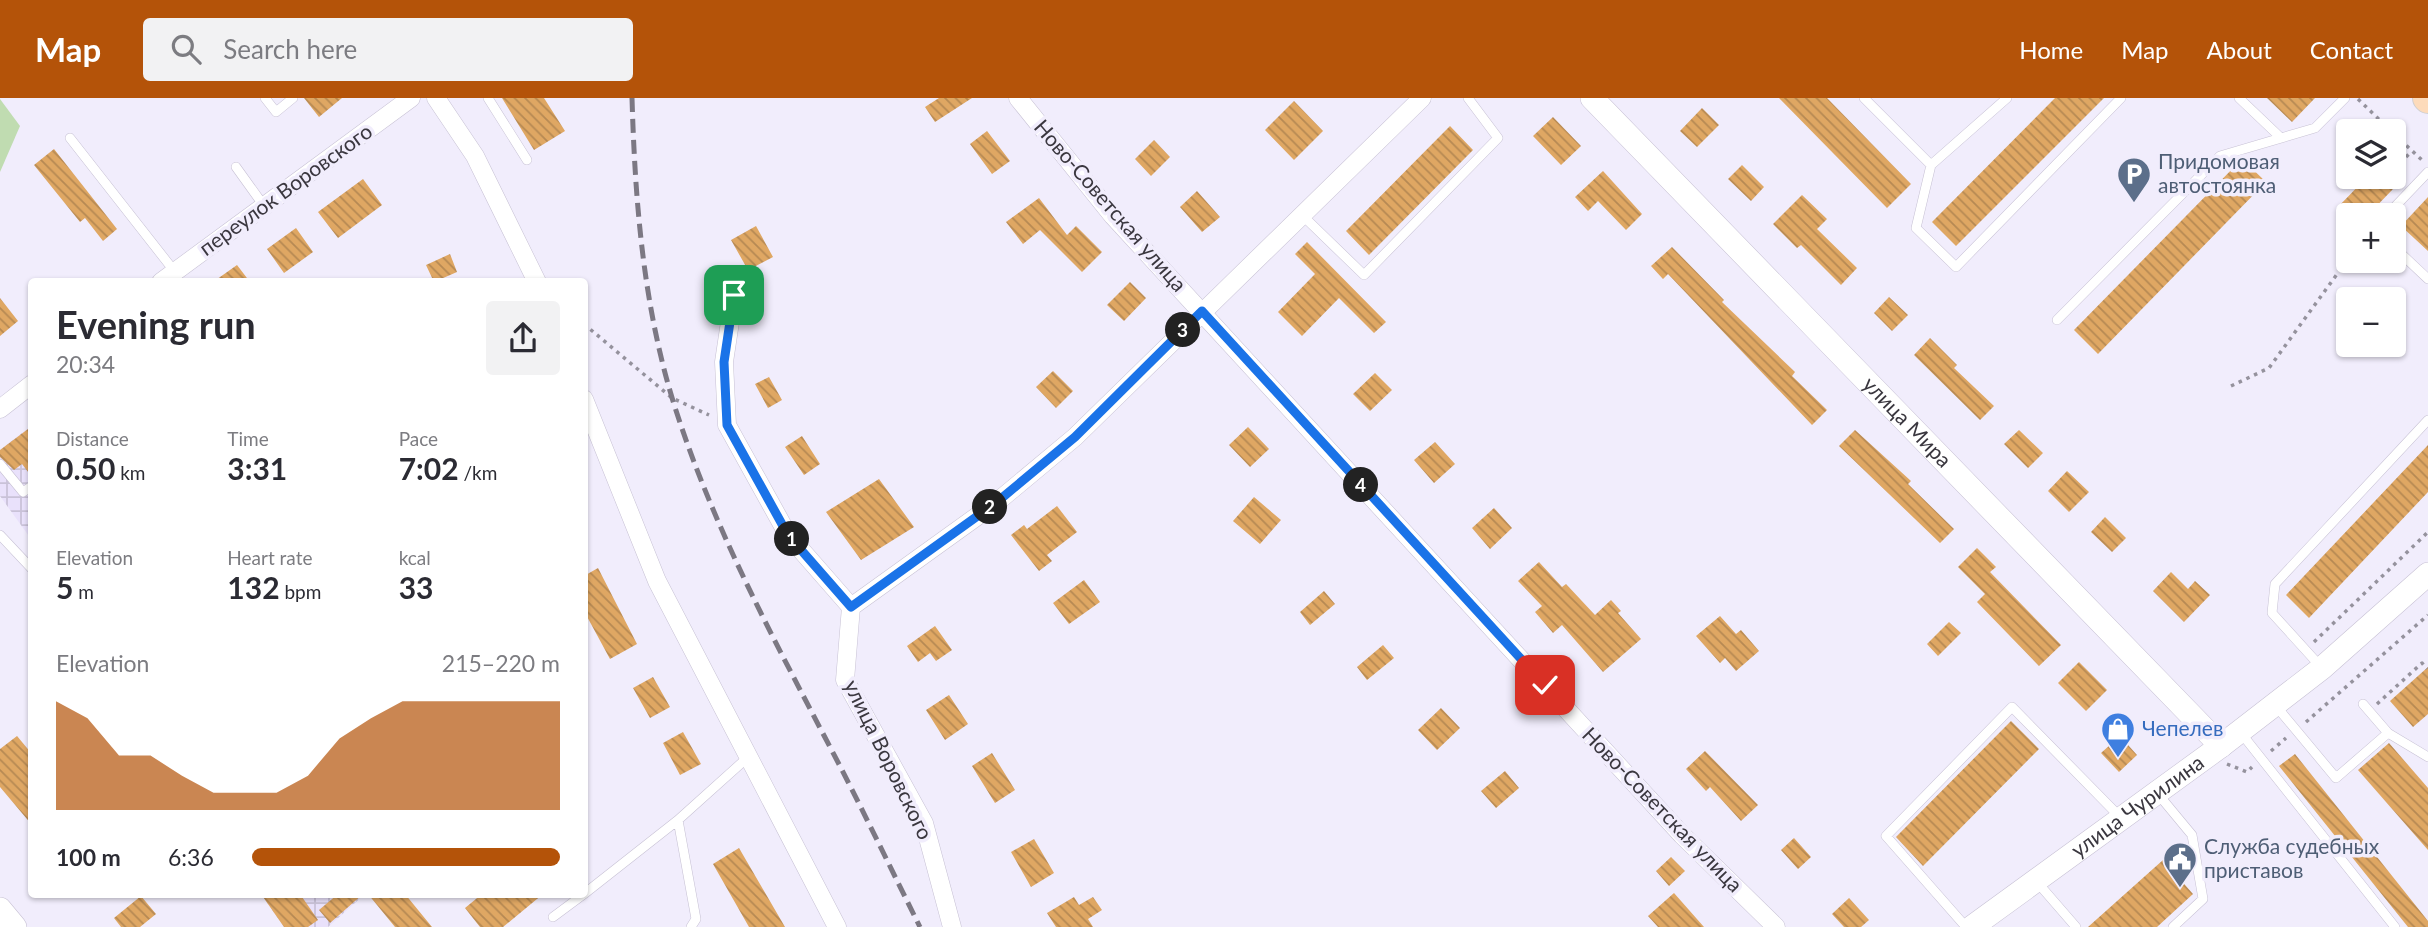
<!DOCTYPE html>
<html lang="en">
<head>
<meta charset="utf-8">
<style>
	body { margin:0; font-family:Lato,sans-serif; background:#f2f2f3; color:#2b2b33; height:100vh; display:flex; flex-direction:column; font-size:26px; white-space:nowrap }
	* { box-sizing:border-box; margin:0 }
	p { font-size:23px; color:#7c7c81 }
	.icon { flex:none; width:38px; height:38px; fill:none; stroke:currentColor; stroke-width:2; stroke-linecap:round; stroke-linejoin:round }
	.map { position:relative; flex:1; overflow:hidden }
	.panel { position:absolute; left:28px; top:180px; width:560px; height:620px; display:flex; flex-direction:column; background:#fff; border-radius:7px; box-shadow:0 2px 5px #0004 }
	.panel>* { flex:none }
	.buttons { position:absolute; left:2336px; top:21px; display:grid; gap:14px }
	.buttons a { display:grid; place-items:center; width:70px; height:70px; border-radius:7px; background:#fff; box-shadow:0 2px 5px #0004; font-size:35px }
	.pin { position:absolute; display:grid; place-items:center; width:60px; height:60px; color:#fff; margin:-30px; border-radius:14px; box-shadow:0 4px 10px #0006 }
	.km { position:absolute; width:35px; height:35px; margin:-18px; border-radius:50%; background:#222; color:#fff; font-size:19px; line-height:35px; text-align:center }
	.round { display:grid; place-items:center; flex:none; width:74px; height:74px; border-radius:7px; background:#f2f2f3 }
	.headline { display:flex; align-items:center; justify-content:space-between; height:119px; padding:0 28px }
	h1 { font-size:38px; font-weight:700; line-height:52px }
	.stats { display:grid; grid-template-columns:repeat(3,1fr); gap:10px; height:119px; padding:7px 28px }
	.stats div { display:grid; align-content:center }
	.stats b { font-size:30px; font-weight:700 }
	.stats small { font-size:19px; font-weight:400 }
	.stats p { font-size:19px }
	.chart { height:196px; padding:14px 28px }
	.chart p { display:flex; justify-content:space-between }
	.chart svg { width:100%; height:126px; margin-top:7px; fill:#b45309; opacity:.7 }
	ul { padding:0 28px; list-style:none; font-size:23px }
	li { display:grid; grid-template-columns:112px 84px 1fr; align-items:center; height:52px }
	li i { height:18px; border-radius:9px; background:#b45309 }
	header { display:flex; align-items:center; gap:42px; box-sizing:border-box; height:98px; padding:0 35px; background:#b45309; color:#fff }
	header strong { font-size:33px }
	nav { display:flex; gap:38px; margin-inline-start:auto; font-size:24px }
	.search { width:490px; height:63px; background:#f2f2f3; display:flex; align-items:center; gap:18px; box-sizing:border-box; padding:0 24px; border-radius:7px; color:#7c7c81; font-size:26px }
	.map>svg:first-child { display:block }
</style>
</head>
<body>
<header>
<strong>Map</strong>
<div class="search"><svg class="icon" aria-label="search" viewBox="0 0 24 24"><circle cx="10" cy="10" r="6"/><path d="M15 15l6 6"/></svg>Search here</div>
<nav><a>Home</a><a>Map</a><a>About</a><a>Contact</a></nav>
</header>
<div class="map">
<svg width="2428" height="829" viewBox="0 0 2428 829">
	<defs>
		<pattern id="industrial-grid" width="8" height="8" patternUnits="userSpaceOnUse" patternTransform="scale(1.75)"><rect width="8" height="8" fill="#e9e1fb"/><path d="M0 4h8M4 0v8" fill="none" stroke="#c9c2d8"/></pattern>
		<pattern id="building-back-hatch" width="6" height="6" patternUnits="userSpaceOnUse" patternTransform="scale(1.75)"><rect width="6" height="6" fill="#dfa763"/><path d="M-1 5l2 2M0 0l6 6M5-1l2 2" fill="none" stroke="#b68953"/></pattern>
	</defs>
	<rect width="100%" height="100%" fill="#f1edfc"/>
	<!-- industrial -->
	<path fill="url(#industrial-grid)" d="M31 328V441L0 398V352Z
		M261 796H365L328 829H284Z"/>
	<!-- pitch -->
	<path fill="#c0dcb1" d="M0 1 20 28 0 74Z"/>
	<!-- building -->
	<path fill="url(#building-back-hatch)" d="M304 0H342L319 19Z
		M502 0H544L565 33 534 52Z
		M939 0H972L935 24 925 9Z
		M1779 0H1827L1911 86 1887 110Z
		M2055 0H2104L1956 148 1932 124Z
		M2267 0H2315L2292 24Z
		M1294 3 1323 33 1294 62 1265 32Z
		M1702 10 1719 27 1697 49 1680 33Z
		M1553 19 1581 48 1561 67 1533 38Z
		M1450 28 1473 52 1369 157 1346 133Z
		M987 33 1010 63 992 76 970 46Z
		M1154 42 1170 59 1151 78 1135 61Z
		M54 51 117 131 103 143 85 120 80 124 34 67Z
		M2242 61 2266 84 2098 256 2074 232Z
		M1742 67 1764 89 1751 103 1728 81Z
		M1603 73 1642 116 1626 132 1598 103 1588 113 1575 99Z
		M2367 79H2381L2393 91 2368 117H2346L2338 109Z
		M363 81 382 107 338 140 318 114Z
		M1197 93 1220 119 1202 134 1180 109Z
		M1802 97 1827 121 1817 131 1857 170 1841 187 1801 147 1797 150 1773 126Z
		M2428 99V153L2401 128Z
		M1039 100 1067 137 1076 128 1102 154 1082 174 1040 132 1023 146 1006 124Z
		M756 128 773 159 748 172 731 142Z
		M296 130 313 154 284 175 267 151Z
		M1307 144 1386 224 1374 235 1339 200 1302 238 1278 214 1315 176 1295 156Z
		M1672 149 1724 202 1722 204 1795 274 1792 278 1827 312 1812 327 1668 176 1663 181 1651 168Z
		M450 156 457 174 434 184 426 167Z
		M237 167 250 184H213Z
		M1130 184 1146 200 1124 223 1107 207Z
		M1889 199 1908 217 1892 233 1874 215Z
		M0 200 18 223 0 238Z
		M1930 240 1957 267 1954 270 1994 308 1980 322 1914 257Z
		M1053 273 1073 293 1056 310 1036 289Z
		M1375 275 1392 292 1370 313 1353 296Z
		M769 279 782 302 768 310 755 286Z
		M32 328V379L22 366 14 372 0 359V352Z
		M1248 329 1269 351 1250 369 1229 347Z
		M1855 332 1911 383 1908 386 1954 431 1940 445 1839 348Z
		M2019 332 2043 355 2028 370 2004 346Z
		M802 338 820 366 804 377 785 349Z
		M1435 344 1455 366 1434 385 1414 362Z
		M2428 347V394L2309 520 2286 497Z
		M2067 373 2089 394 2069 414 2048 393Z
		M879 381 914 429 861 462 826 414Z
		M1254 399 1281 422 1260 446 1233 423Z
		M1057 408 1077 434 1047 457 1052 463 1039 473 1011 437 1024 427 1027 431Z
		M1494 410 1512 430 1490 451 1472 430Z
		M2105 419 2126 440 2112 454 2091 434Z
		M1977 450 1996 469 1990 474 2061 547 2039 568 1977 504 1985 496 1958 469Z
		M1539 464 1562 489 1566 486 1595 517 1611 502 1621 513 1618 515 1641 541 1603 574 1562 527 1553 535 1535 514 1542 508 1518 483Z
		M598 470 637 546 610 561 584 513V478Z
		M2171 474 2188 491 2195 483 2210 497 2184 524 2153 493Z
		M1084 482 1100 504 1069 526 1053 505Z
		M1324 493 1335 506 1310 527 1300 514Z
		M1720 518 1736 536 1741 532 1759 553 1736 573 1725 560 1720 565 1696 538Z
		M1949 524 1961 535 1938 558 1927 546Z
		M935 528 952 552 936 563 930 555 918 564 907 548Z
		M1383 547 1394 560 1367 582 1357 569Z
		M2079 564 2107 592 2086 613 2058 585Z
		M2428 569V616L2413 629 2390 603Z
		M653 579 670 609 650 620 633 590Z
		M949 597 968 626 945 642 926 612Z
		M1441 610 1460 630 1437 652 1418 632Z
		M2011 623 2039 651 1923 768 1896 739Z
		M683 634 701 666 680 677 663 645Z
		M17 638 32 656V727L0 689V651Z
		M2120 638 2137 657 2119 674 2101 655Z
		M2389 645 2428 690V752L2358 672Z
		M1705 653 1758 707 1741 723 1710 689 1706 693 1686 671Z
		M992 655 1015 692 995 705 972 668Z
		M2295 656 2428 823V829H2408L2279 668Z
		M1505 673 1519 690 1496 710 1481 693Z
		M1794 740 1811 759 1798 771 1781 752Z
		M1034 741 1054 775 1031 789 1011 754Z
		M739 750 785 829H749L713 766Z
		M1671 759 1685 773 1669 788 1656 773Z
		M2163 762 2193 796 2157 829H2088Z
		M1674 795 1704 829H1658L1648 818Z
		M261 796H300L318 822 308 829H284Z
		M338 796H363L330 825 319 812Z
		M368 796H405L432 829H395Z
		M482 796H543L503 829H480L465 810Z
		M141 798 156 816 140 829H121L114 820Z
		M1074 799 1079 807 1093 799 1102 812 1088 821 1093 829H1056L1047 815Z
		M1849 800 1869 822 1861 829H1844L1832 816Z"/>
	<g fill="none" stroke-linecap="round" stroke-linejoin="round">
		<!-- service casing -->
		<g stroke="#c7c1d4" stroke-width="10">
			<path id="service" d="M265 0 276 14 293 0
				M488 0 527 62
				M1864 0 1931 67 2007 0
				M2239 0 2280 39
				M70 40 175 174
				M1931 67 1916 130 1956 169 2121 0
				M236 69 264 108
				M1301 116 1364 177 1498 40 1468 0
				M2387 117 2428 74
				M2394 149 2428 181
				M2057 222 2220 58 2315 30 2345 0
				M0 366 23 394 32 388
				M0 437 32 471
				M2321 569 2272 515 2275 486 2428 322
				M2276 608 2336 680 2388 635 2363 606
				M2241 635 2395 829
				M2388 635 2428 659
				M2158 696 2192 737 2203 801 2173 829
				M2037 784 2076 829
				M584 796 678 722
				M553 819 584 796
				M691 829 696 821 678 722 747 660
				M1966 829 1886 738 2012 609 2121 720"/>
		</g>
		<!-- minor casing -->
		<g stroke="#c7c1d4" stroke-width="19">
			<path id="minor" d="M436 0 475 58 537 184
				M1018 0 1113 118 1682 737 1776 829
				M161 184 411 0
				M734 197 724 264 727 327 788 437 851 509 845 582 924 725 952 829
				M584 301 657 483 837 829
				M0 311 32 286
				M851 509 997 404 1075 339 1422 0"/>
		</g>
		<!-- tertiary casing -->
		<g stroke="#c7c1d4" stroke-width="24">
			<g id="tertiary">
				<path id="s1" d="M1592 0 2221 648"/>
				<path d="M0 811 15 829"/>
				<path id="s2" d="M1972 829 2221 648 2322 570 2428 476"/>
			</g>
		</g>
		<!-- primary casing -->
		<g stroke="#d0cfd1" stroke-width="30">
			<path id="primary" d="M2427 0 2428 1"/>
		</g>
		<!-- path -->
		<path stroke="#95929d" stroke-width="3.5" stroke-dasharray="3.5 5" stroke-linecap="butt" d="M2358 1 2391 33
			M2394 36 2423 63
			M2394 71 2412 53
			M2384 82 2386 79
			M584 226 672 300 709 317
			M2231 288 2269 270 2348 161
			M2314 544 2428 434
			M2377 606 2422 565 2427 571
			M2306 624 2428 517
			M2271 653 2286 640
			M2227 666 2247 674 2252 669"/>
		<!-- service -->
		<use href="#service" stroke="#fff" stroke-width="9"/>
		<!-- minor -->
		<use href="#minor" stroke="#fff" stroke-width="18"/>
		<!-- tertiary -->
		<use href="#tertiary" stroke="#fff" stroke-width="23"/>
		<!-- primary -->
		<use href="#primary" stroke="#fddbbb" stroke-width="28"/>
		<!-- rail -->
		<path stroke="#7c7883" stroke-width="5" stroke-dasharray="14 7" stroke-linecap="butt" d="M632 0C635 102 643 205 673 303 711 425 771 536 830 649 861 708 890 769 920 829"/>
	</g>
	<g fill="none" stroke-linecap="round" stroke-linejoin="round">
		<!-- route casing -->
		<g stroke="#fff" stroke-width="14">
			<path id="route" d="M734 197 724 264 727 327 788 437 851 509 997 404 1075 339 1202 213 1545 587"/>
		</g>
		<!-- route -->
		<use href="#route" stroke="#1a73e8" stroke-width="9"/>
	</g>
	<!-- icons -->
	<defs>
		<g id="parking-pin" transform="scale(1.75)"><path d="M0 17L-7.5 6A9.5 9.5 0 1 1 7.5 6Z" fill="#5c6f8a" stroke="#f1edfc"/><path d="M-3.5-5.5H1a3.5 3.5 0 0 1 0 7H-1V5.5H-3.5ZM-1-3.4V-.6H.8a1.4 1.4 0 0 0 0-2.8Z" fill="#fff"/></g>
		<g id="shop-pin" transform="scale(1.75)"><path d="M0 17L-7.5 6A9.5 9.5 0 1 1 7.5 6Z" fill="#3f7fe0" stroke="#f1edfc"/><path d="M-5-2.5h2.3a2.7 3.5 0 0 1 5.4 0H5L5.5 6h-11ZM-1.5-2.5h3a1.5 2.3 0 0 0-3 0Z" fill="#fff"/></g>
		<g id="civic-pin" transform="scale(1.75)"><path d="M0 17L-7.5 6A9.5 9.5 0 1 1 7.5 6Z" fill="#5c6f8a" stroke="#f1edfc"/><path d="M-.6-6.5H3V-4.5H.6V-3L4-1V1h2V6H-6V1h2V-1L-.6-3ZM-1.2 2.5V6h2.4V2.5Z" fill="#fff"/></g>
	</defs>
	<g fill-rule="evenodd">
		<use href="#parking-pin" x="2134" y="76"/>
		<use href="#shop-pin" x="2118" y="631"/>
		<use href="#civic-pin" x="2180" y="761"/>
	</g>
	<g text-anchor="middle" stroke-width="7" stroke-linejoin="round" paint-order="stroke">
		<!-- service labels -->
		<g font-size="21" fill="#4e5e75" stroke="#f1edfc" text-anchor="start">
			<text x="2158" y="71">Придомовая<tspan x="2158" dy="24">автостоянка</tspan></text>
			<text x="2204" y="756">Служба судебных<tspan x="2204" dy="24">приставов</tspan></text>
		</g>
		<!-- street labels -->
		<g font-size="21" fill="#3a373f" stroke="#f1edfc">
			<text transform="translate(286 92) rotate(-36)" y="7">переулок Воровского</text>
			<text transform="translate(1110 108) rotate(49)" y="7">Ново-Советская улица</text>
			<text dy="7" stroke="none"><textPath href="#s1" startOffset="452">улица Мира</textPath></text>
			<text transform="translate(888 662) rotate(64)" y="7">улица Воровского</text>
			<text dy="7" stroke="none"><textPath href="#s2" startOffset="205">улица Чурилина</textPath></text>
			<text transform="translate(1662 712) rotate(46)" y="7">Ново-Советская улица</text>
		</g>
		<!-- shop labels -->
		<g font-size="21" fill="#366cbe" stroke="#f1edfc" text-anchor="start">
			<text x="2142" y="638">Чепелев</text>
		</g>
	</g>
</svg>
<div class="buttons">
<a><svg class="icon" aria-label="layers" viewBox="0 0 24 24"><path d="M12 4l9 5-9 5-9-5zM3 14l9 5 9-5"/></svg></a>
<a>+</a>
<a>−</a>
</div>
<div class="pin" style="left:734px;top:197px;background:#1e9e55"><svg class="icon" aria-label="arrive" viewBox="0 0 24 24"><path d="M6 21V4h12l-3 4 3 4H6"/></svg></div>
<div class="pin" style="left:1545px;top:587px;background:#d93025"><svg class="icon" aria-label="check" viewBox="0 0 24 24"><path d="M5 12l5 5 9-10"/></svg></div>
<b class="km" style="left:792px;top:441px">1</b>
<b class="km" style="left:990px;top:409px">2</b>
<b class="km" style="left:1183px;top:232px">3</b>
<b class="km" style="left:1361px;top:387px">4</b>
<section class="panel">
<div class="headline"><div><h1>Evening run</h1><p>20:34</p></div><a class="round"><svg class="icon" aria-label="share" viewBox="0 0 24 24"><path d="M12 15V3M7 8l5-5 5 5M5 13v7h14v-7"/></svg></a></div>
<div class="stats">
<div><p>Distance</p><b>0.50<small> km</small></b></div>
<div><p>Time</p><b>3:31</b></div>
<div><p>Pace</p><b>7:02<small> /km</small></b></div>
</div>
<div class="stats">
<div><p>Elevation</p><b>5<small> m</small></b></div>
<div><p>Heart rate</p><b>132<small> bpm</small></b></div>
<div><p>kcal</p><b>33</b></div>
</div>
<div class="chart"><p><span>Elevation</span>215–220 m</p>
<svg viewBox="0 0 160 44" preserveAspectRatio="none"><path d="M0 44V6L10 12L20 25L30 25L40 32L50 38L60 38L70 38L80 32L90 19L100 12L110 6L120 6L130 6L140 6L150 6L160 6V44z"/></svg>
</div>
<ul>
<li><b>100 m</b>6:36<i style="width:100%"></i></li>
</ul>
</section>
</div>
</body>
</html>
